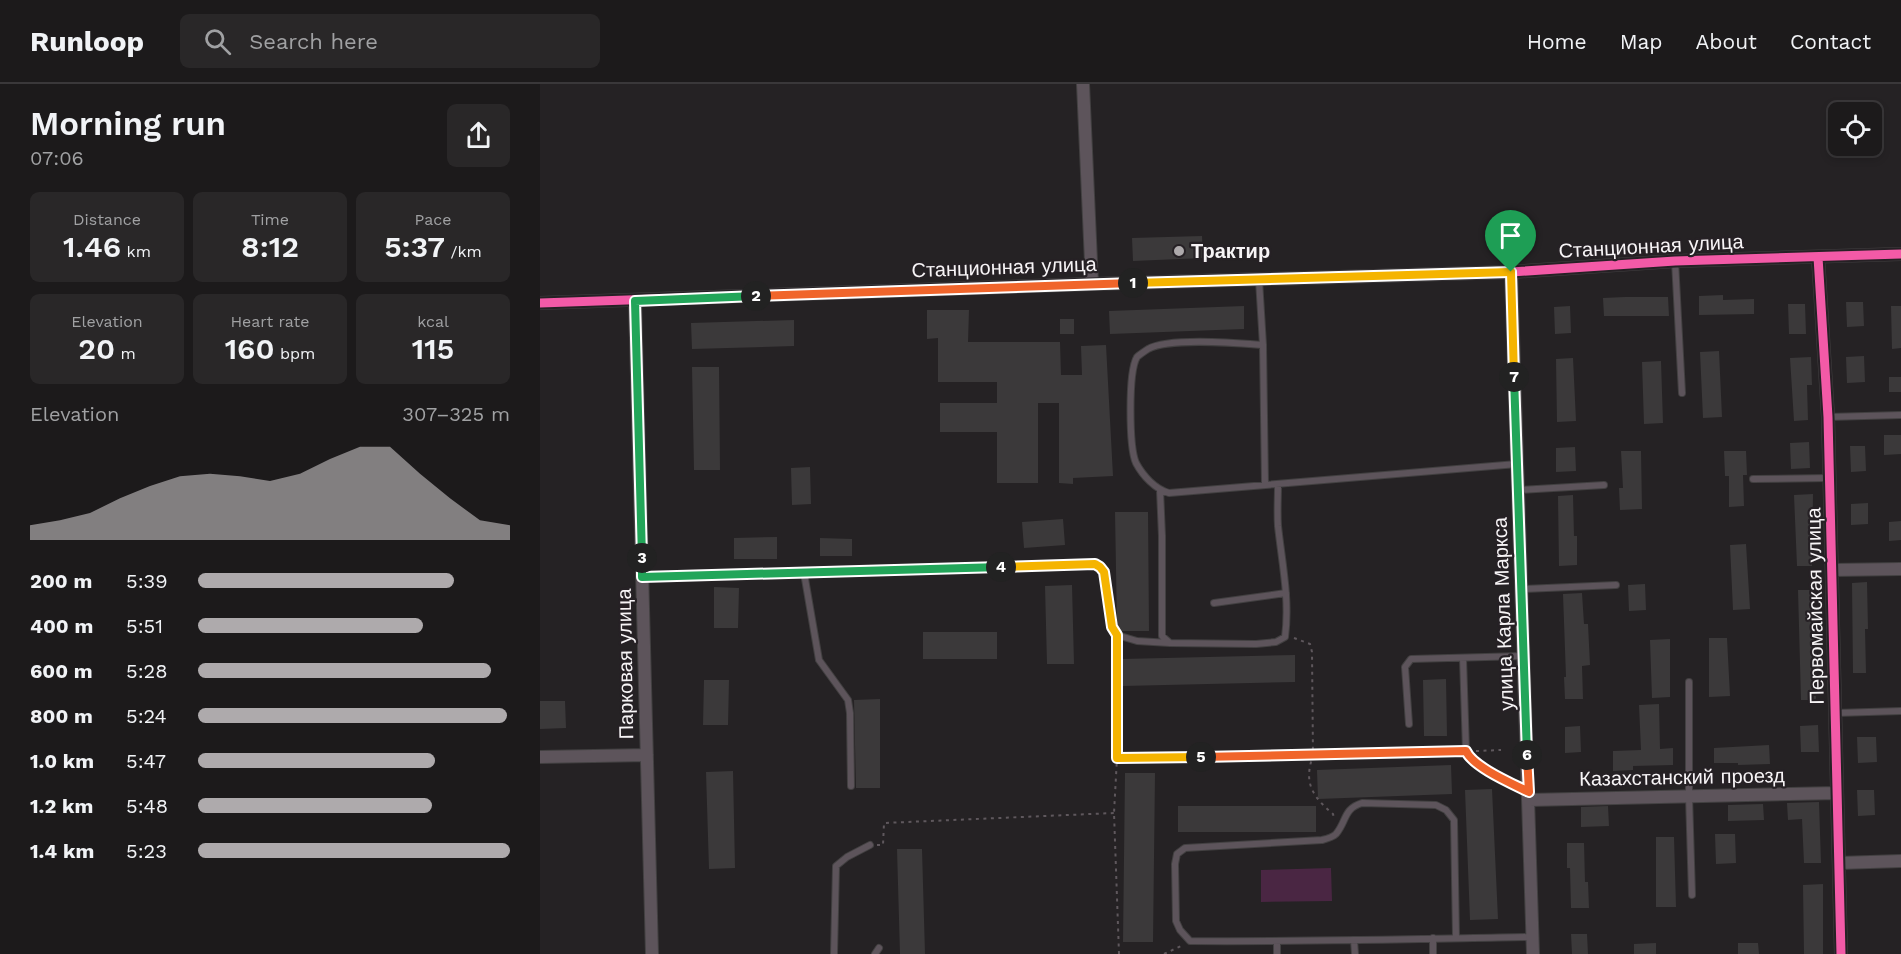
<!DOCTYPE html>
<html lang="en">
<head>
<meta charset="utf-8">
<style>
	body { margin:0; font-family:"Work Sans",sans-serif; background:#292728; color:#f1f3f6; height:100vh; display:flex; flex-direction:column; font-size:22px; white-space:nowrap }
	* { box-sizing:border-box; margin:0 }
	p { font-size:20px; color:#a0a1a3 }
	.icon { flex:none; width:33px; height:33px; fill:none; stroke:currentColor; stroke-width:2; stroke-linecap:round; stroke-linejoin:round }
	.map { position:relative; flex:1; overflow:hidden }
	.details { display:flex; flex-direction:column; background:#1c1a1b; width:540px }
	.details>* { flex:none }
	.fabs { position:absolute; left:1288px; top:18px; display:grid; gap:12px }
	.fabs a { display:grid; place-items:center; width:54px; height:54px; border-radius:9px; background:#1c1a1b; box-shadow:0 3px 9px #0003,0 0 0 2px #3a383a; font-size:30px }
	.pin { position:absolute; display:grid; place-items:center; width:51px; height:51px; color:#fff; margin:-62px -26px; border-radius:50% 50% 50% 0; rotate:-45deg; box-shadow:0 0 6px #0007 }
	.pin .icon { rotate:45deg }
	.km { position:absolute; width:30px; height:30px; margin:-15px; border-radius:50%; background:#222; color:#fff; font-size:16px; line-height:30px; text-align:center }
	.round { display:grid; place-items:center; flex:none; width:63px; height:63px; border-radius:9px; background:#292728 }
	.head { display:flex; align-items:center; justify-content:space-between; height:102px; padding:0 30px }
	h1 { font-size:33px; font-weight:600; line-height:45px }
	.stats { display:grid; grid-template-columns:repeat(3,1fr); gap:9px; height:102px; padding:6px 30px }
	.stats div { display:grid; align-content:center; border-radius:9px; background:#292728; text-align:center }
	.stats b { font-size:30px; font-weight:600 }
	.stats small { font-size:16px; font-weight:400 }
	.stats p { font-size:16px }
	.chart { height:168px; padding:12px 30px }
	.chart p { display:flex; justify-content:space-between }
	.chart svg { width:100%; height:108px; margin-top:6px; fill:#aeaaac; opacity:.7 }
	ul { padding:0 30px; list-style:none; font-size:20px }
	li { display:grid; grid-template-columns:96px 72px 1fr; align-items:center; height:45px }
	li i { height:15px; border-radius:8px; background:#aeaaac }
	header { display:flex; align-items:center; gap:36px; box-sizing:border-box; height:84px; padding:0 30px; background:#1c1a1b; border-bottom:2px solid #3a383a }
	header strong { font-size:28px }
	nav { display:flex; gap:33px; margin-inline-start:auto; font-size:21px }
	.search { width:420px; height:54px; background:#292728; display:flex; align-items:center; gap:15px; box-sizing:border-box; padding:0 21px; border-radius:9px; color:#a0a1a3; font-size:22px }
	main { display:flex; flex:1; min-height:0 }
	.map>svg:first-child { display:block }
</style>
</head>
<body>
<header>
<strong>Runloop</strong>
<div class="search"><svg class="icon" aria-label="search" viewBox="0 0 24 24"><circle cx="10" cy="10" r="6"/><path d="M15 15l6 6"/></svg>Search here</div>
<nav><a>Home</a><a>Map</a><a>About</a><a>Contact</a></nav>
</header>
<main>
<section class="details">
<div class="head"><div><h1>Morning run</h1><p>07:06</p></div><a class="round"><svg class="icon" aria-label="share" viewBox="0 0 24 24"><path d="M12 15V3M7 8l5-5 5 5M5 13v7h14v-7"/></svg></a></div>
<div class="stats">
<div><p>Distance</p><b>1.46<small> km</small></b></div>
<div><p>Time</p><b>8:12</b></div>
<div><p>Pace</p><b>5:37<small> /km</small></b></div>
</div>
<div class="stats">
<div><p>Elevation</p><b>20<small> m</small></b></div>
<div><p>Heart rate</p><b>160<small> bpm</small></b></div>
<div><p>kcal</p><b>115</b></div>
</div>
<div class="chart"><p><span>Elevation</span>307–325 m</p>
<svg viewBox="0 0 160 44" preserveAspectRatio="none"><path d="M0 44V38L10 36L20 33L30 27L40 22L50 18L60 17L70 18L80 20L90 17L100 11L110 6L120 6L130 17L140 27L150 36L160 38V44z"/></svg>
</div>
<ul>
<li><b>200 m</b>5:39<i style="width:82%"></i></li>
<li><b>400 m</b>5:51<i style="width:72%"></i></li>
<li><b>600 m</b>5:28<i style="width:94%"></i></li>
<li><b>800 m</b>5:24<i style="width:99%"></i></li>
<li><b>1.0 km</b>5:47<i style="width:76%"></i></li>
<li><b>1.2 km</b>5:48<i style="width:75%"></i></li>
<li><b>1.4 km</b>5:23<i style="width:100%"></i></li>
</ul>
</section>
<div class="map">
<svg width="1361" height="870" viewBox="0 0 1361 870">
	<rect width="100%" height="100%" fill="#252224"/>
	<!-- green -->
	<path fill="#4a2643" d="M791 784 792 817 721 818V786Z"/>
	<!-- building -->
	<path fill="#3b393a" d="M662 152 663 174 593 177 592 154Z
		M1183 211V216L1214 215V230L1159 231V212Z
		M1085 213H1128L1129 232H1064L1063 214Z
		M1306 218H1323L1324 242 1307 243Z
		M1248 220H1265L1266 250H1249Z
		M704 222V245L570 250 569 227Z
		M1030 222 1031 249 1015 250 1014 223Z
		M1351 222H1361V264L1352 265Z
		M387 226H429L428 258H520L521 291H542L541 262 566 261 573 392 533 394V400L519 399V319H498V399H457V348H400V319H457V298H398V254L387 255Z
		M520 235H534V250H520Z
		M254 236V262L152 265 151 239Z
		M1179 267 1182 333 1163 334 1160 268Z
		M1324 272 1325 298 1307 299 1306 273Z
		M1271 273 1272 301H1267L1268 336 1254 337 1250 274Z
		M1033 274 1036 337 1017 338 1016 275Z
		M1121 277 1123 339 1104 340 1102 278Z
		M152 283H179L180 386H154Z
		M1349 293H1361V308H1349Z
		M1344 351H1361V370L1344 371Z
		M1269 358 1270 384 1251 385 1250 359Z
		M1310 362H1325L1326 387 1311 388Z
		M1035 363 1036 387 1016 388V364Z
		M1081 367H1101L1102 425 1080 426 1079 404H1083Z
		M1184 367H1206L1207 391H1203L1204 422 1189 423V392H1185Z
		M270 383 271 420 252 421 251 384Z
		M1273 410 1272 482H1257L1254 411Z
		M1033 411 1034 452H1037V481L1019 482 1018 412Z
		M1328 419V440L1311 441V420Z
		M575 428H608L609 547H580L577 541Z
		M523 435 525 461 484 464 482 438Z
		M1361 437V456L1349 457V438Z
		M237 453V475H194V454Z
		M280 454 312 455V472H280Z
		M1206 460 1210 525 1193 526 1190 461Z
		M1327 498 1328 545H1325L1326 589H1313L1312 499Z
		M1105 500 1106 526 1089 527 1088 501Z
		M532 501 534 580H507L505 502Z
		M174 503 199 504 198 544H174Z
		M1258 506H1273L1276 616H1261Z
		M1042 509 1044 540H1048L1050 581 1042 582 1043 615H1025L1024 593H1026L1023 510Z
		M383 548H457V575H383Z
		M1169 554H1187L1190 612 1169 613Z
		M1130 555V613L1112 614 1110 556Z
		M755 571V598L583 602 582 575Z
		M906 595 907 652H884L883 596Z
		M164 596H189L188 641H163Z
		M340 615V704H316L314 616Z
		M0 617H25L26 644 0 645Z
		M1119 620 1120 665 1133 664V681L1093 682V686L1073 687V667L1101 666 1099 621Z
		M1278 641 1279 668H1261L1260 642Z
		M1040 642 1041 668 1025 669V643Z
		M1317 653H1336L1337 678 1318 679Z
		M1229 661 1230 680 1198 681V679H1174V664Z
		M911 681 912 710 778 715 777 686Z
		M193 687 195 784 169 785 166 688Z
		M585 689H615L613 858H583Z
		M952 705 958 835 930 836 925 706Z
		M1317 706H1334L1335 731 1318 732Z
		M1279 718 1281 779H1264L1262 735 1248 736 1247 719Z
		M1223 720 1224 736 1188 737V721Z
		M638 722H776V748H638Z
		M1068 722 1069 742 1041 743V723Z
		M1175 750H1195L1196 779 1176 780Z
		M1116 753H1134L1136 823H1116Z
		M1027 759H1044L1045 798H1048L1049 824H1031L1030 784H1027Z
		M357 765H382L385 870H360Z
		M1283 800V870H1264L1263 801Z
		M1031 850H1047L1048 870H1032Z
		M1116 859V870H1094V860Z
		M1198 859H1218L1219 870H1198Z"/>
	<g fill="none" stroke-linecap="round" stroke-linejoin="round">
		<!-- lane casing -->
		<g stroke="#424041" stroke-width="8">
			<path id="lane" d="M1135 177 1142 309
				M719 196 723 261 725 401
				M723 261C697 259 629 253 608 265 605 267 599 271 597 273 588 288 589 363 596 379 603 392 615 405 629 409L977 380
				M1288 333 1361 331
				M1213 395 1289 394
				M620 406 622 452V552L630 559 716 560 736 558 745 553C750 516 742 479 738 442 737 428 738 414 738 400
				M978 406 1064 401
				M264 489 279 576 308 616 310 629 311 702
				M102 493 555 480 560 483 564 488 572 543 577 551 597 557 630 559
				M982 505 1076 501
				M674 519 746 509
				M923 574 926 667C934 684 970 699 987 707
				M1149 598V712L1152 811
				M1296 629 1361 627
				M869 640 865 583 871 575 983 572
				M893 854V870
				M916 854 914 736 906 726 896 721 822 719C803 725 807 737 796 750 793 753 786 755 782 756L645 764 637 770 635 780 636 837 640 846 650 857C764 858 878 855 992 853
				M814 856 815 870
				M737 857V870
				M294 870 296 782 307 773 330 761
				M335 870 339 864"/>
		</g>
		<!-- street casing -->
		<g stroke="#424041" stroke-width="14">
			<path id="street" d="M543 0 552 200
				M1278 173 1288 333 1301 870
				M971 188 993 870
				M95 217 112 870
				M0 219 552 200 971 188 1135 177 1361 170
				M1292 486 1361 485
				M0 673 107 671
				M989 716 1297 709
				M1299 779 1361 777"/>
		</g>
		<!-- path -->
		<path stroke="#5f585d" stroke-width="2" stroke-dasharray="3 4.5" stroke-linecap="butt" d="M754 554 770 560 772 568 773 672C763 699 773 713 793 730L794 734
			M936 667 961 666
			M577 674V560
			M337 761H343L344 739 574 729
			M579 870 574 729 577 674 773 672 916 668
			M624 870 643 861"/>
		<!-- lane -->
		<use href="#lane" stroke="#5d545b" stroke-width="6"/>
		<!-- street -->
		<use href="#street" stroke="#5d545b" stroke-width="12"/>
		<!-- cycleway casing -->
		<g stroke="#262125" stroke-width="13">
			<path id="cycleway" d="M1278 173 1288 333 1301 870
				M0 219 552 200 971 188 1135 177 1361 170"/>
		</g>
		<!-- cycleway -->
		<use href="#cycleway" stroke="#f35aa7" stroke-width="9"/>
	</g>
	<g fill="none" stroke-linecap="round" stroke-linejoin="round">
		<!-- split-1 casing -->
		<g stroke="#fff" stroke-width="12">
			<path id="split-1" d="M593 199 971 188"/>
		</g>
		<!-- split-2 casing -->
		<g stroke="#fff" stroke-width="12">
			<path id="split-2" d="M216 212 593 199"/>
		</g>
		<!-- split-3 casing -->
		<g stroke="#fff" stroke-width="12">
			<path id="split-3" d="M102 474 95 217 216 212"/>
		</g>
		<!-- split-4 casing -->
		<g stroke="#fff" stroke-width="12">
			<path id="split-4" d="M102 474V493L461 483"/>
		</g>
		<!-- split-5 casing -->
		<g stroke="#fff" stroke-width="12">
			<path id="split-5" d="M461 483 555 480 560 483 564 488 572 543 577 551V674L661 673"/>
		</g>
		<!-- split-6 casing -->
		<g stroke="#fff" stroke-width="12">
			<path id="split-6" d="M661 673 926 667C933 683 973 700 989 708L987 671"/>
		</g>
		<!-- split-7 casing -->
		<g stroke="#fff" stroke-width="12">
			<path id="split-7" d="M974 293 987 671"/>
		</g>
		<!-- split-8 casing -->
		<g stroke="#fff" stroke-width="12">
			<path id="split-8" d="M971 188 974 293"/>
		</g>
		<!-- split-1 -->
		<use href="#split-1" stroke="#f5b400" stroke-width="8"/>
		<!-- split-2 -->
		<use href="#split-2" stroke="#f0652b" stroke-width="8"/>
		<!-- split-3 -->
		<use href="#split-3" stroke="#22a559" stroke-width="8"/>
		<!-- split-4 -->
		<use href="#split-4" stroke="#22a559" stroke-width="8"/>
		<!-- split-5 -->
		<use href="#split-5" stroke="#f5b400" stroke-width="8"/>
		<!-- split-6 -->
		<use href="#split-6" stroke="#f0652b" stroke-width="8"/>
		<!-- split-7 -->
		<use href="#split-7" stroke="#22a559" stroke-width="8"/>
		<!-- split-8 -->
		<use href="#split-8" stroke="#f5b400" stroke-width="8"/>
	</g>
	<!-- markers -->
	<circle fill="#aeaaac" stroke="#262125" stroke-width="2" cx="639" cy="167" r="6"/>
	<g text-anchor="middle" stroke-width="4.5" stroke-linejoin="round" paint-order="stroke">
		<!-- street labels -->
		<g font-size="20" fill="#f7f4f6" stroke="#262125">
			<text transform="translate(1111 162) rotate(-3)" y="7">Станционная улица</text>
			<text transform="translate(464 183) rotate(-2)" y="7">Станционная улица</text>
			<text transform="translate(1275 522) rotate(-91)" y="7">Первомайская улица</text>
			<text transform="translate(963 530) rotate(-92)" y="7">улица Карла Маркса</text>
			<text transform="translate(85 580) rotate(-91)" y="7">Парковая улица</text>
			<text transform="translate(1142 693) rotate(-1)" y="7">Казахстанский проезд</text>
		</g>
		<!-- poi labels -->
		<g font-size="20" font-weight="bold" fill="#f7f4f6" stroke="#262125" text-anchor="start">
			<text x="651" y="174">Трактир</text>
		</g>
	</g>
</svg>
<div class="fabs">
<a><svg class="icon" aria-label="locate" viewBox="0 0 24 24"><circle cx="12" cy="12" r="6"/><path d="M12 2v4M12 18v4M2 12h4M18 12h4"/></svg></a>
</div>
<div class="pin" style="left:971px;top:188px;background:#1e9e55"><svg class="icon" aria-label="arrive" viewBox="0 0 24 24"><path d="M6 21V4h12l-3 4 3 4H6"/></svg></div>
<b class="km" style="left:593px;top:199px">1</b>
<b class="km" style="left:216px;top:212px">2</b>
<b class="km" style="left:102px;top:474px">3</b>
<b class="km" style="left:461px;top:483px">4</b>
<b class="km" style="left:661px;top:673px">5</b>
<b class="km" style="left:987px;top:671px">6</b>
<b class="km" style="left:974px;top:293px">7</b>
</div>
</main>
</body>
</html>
